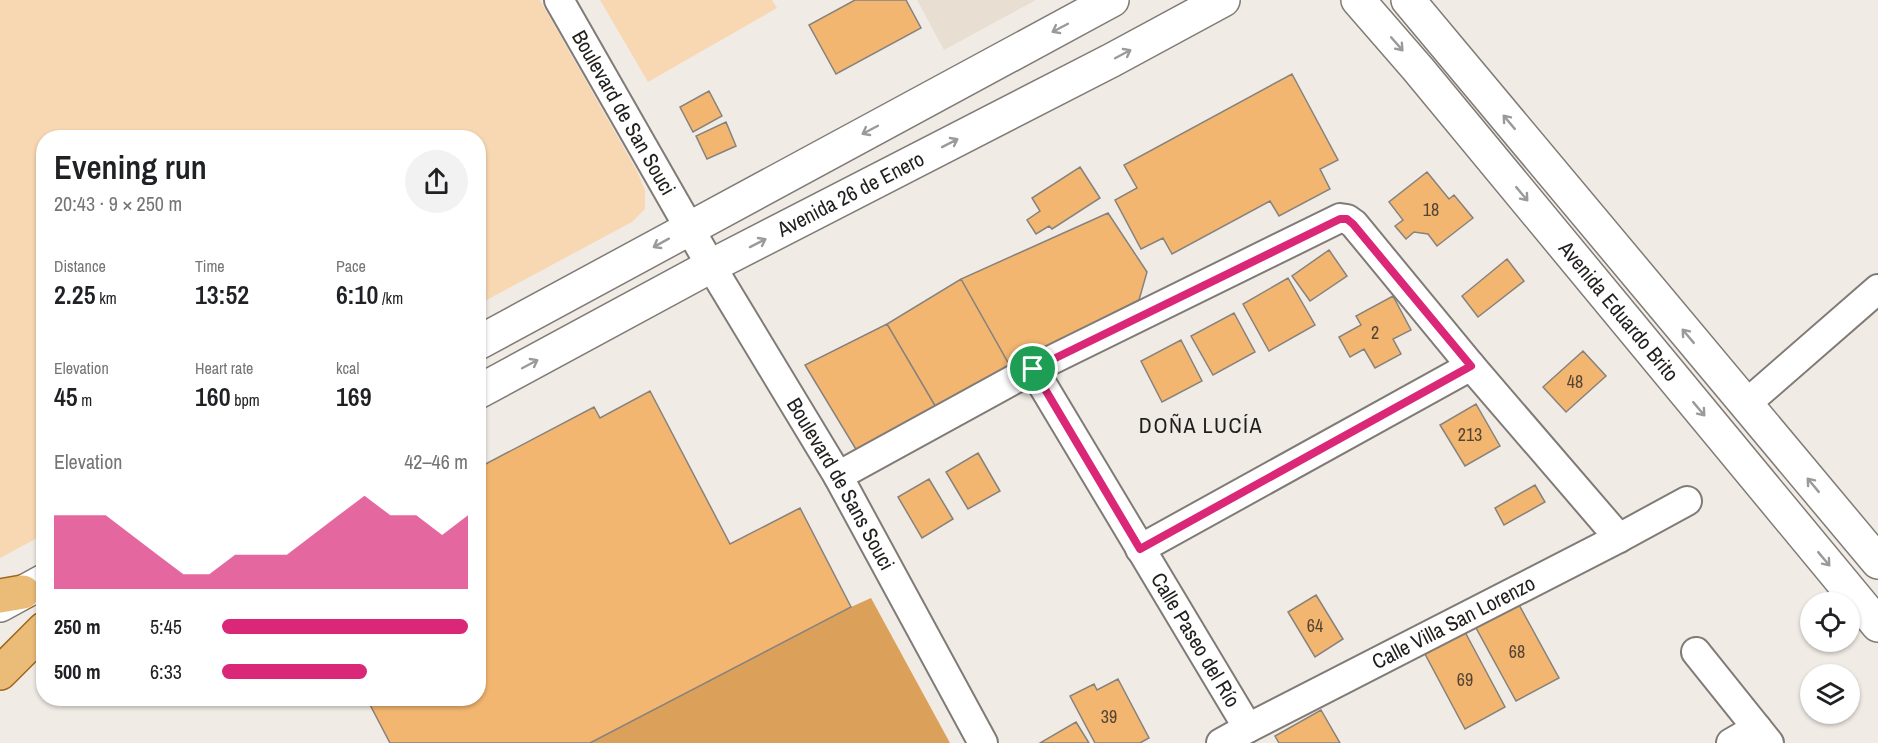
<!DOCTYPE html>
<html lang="en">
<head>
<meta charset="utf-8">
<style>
	body { margin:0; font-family:"Archivo Narrow",sans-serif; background:#f2f2f2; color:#202124; height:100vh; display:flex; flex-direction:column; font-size:22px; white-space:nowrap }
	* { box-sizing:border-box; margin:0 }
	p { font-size:20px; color:#757577 }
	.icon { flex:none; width:33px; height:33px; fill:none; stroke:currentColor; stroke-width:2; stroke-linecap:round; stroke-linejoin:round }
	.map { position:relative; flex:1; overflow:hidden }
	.side { position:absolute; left:36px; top:130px; width:450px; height:576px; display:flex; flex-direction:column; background:#fff; border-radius:24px; box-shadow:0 2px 4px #0004 }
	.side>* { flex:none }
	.controls { position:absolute; left:1800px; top:592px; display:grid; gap:12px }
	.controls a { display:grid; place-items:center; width:60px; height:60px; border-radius:50%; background:#fff; box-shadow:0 2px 4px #0004; font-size:30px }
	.pin { position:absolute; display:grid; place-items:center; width:51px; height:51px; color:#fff; margin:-26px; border:3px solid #fff; border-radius:50%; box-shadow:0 2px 6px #0007 }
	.round { display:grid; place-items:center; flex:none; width:63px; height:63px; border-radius:32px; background:#f2f2f2 }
	.headline { display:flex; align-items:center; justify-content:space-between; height:102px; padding:0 18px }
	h1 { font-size:33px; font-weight:600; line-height:45px }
	.figures { display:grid; grid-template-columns:repeat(3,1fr); gap:9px; height:102px; padding:6px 18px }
	.figures div { display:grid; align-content:center }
	.figures b { font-size:26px; font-weight:600 }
	.figures small { font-size:16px; font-weight:400 }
	.figures p { font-size:16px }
	.chart { height:168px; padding:12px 18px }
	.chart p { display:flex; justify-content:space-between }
	.chart svg { width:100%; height:108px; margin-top:6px; fill:#db2777; opacity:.7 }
	ul { padding:0 18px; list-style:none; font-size:20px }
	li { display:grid; grid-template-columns:96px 72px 1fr; align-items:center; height:45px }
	li i { height:15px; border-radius:8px; background:#db2777 }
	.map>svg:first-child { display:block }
</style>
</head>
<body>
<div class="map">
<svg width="1878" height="743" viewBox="0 0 1878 743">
	<rect width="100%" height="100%" fill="#f1ebe5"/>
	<!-- built -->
	<path fill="#e9ded2" d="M917 0H1036L944 50Z"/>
	<!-- green -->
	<path fill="#f8d7b3" d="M0 0H540L637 171 645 190V209L632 222 479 304 478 138H44L43 535 0 558Z
		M600 0H772L777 8 648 82Z"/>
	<!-- forest -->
	<path fill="#dba05a" d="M871 598 950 743H590L851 607Z"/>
	<!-- building -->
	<path fill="#f3b671" stroke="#87827c" stroke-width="1.5" d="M855 0H906L921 28 836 74 809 25Z
		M1292 74 1338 160 1320 169 1330 189 1279 216 1270 201 1172 254 1163 238 1141 249 1115 200 1137 188 1124 165Z
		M709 91 722 116 693 132 680 107Z
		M726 122 736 146 707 159 696 136Z
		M1080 167 1100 198 1052 229 1049 226 1036 234 1027 220 1040 211 1032 198Z
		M1427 172 1449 199 1454 195 1473 218 1437 246 1428 234 1414 232 1406 239 1395 226 1403 220 1389 202Z
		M1108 213 1147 272 1139 300 1010 366 961 279Z
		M1329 250 1347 276 1310 301 1292 276Z
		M1507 259 1524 281 1478 317 1462 296Z
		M1288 278 1315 325 1269 351 1243 304Z
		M961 279 1010 366 937 409 887 324Z
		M1393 296 1411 330 1393 339 1401 354 1375 368 1364 349 1350 357 1339 337 1361 325 1356 316Z
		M1234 313 1255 352 1213 375 1191 336Z
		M887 324 937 409 857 451 805 365Z
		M1181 340 1202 381 1162 402 1141 361Z
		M1583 351 1606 376 1566 412 1543 387Z
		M650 391 730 544 800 508 851 607 590 743H390L367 699H478V468L594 407 600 418Z
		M1476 404 1500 446 1465 466 1440 425Z
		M978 453 1000 491 968 509 946 472Z
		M929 479 953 519 922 538 898 497Z
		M1535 485 1545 502 1504 525 1495 508Z
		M1316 595 1343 639 1315 657 1288 612Z
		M1518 603 1559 678 1516 701 1475 626Z
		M1465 632 1505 707 1465 729 1425 654Z
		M1118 679 1149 738 1140 743H1095L1070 696 1094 684 1097 690Z
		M1321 710 1340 743H1279L1275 736Z
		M1076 722 1089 743H1040Z"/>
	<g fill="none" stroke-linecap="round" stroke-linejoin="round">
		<!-- minor casing -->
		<g stroke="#807b76" stroke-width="32">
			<g id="minor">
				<path id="s1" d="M559 0 711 266 838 476 983 743"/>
				<path id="s2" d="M1033 369 1248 728"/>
				<path d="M1746 404 1878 289"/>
				<path d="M838 476 1033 369 1340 218 1347 219 1354 224 1471 366 1619 538"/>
				<path d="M1140 549 1471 366"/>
				<path d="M1696 652 1769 743"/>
				<path id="s3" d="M1221 743 1248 728 1619 538 1687 501"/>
				<path d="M1731 743 1757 728"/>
			</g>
		</g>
		<!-- tertiary casing -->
		<g stroke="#807b76" stroke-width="36">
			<g id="tertiary">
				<path id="s4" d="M1358 0 1418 69 1878 625"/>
				<path d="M1408 0 1878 562"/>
				<path d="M478 343 1112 0"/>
				<path id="s5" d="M478 392 711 266 1112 60 1223 0"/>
				<path d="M0 605 44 581"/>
			</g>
		</g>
		<!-- primary casing -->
		<g stroke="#9c681c" stroke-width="36">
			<path id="primary" d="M0 596 23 592
				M0 673 44 629"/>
		</g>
		<!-- minor -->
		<use href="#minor" stroke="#fff" stroke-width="28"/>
		<!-- tertiary -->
		<use href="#tertiary" stroke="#fff" stroke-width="33"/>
		<!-- primary -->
		<use href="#primary" stroke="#ebbc77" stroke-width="33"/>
	</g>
	<!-- one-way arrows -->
	<defs><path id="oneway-shaft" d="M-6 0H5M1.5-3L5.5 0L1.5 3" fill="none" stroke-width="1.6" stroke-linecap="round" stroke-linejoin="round" transform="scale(1.5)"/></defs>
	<g stroke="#9b9a99">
		<use href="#oneway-shaft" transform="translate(1060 28) rotate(152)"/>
		<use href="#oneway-shaft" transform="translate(1397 44) rotate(49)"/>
		<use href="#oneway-shaft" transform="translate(1123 54) rotate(-28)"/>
		<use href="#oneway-shaft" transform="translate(1509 122) rotate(-130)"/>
		<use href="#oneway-shaft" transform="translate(870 130) rotate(152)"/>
		<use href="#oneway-shaft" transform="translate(950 143) rotate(-27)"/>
		<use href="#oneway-shaft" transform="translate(1522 194) rotate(50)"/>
		<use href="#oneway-shaft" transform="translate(661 243) rotate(151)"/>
		<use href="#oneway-shaft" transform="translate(758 243) rotate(-27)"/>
		<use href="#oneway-shaft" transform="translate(1688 336) rotate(-130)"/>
		<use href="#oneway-shaft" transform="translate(530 364) rotate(-28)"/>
		<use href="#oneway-shaft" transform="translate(1699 409) rotate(50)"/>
		<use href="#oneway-shaft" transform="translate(1813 485) rotate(-130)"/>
		<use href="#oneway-shaft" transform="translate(1824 559) rotate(50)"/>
	</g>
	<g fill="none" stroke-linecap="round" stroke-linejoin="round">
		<!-- route casing -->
		<g stroke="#fff" stroke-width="12">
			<path id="route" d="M1340 219H1347L1353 224 1471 366 1140 549 1033 369Z"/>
		</g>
		<!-- route -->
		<use href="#route" stroke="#db2777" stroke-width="8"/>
	</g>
	<g text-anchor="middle" stroke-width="6" stroke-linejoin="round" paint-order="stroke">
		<!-- number labels -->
		<g font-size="18" fill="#564532">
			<text x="1431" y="216">18</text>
			<text x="1375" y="339">2</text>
			<text x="1575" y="388">48</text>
			<text x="1470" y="441">213</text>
			<text x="1315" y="632">64</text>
			<text x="1517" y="658">68</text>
			<text x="1465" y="686">69</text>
			<text x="1109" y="723">39</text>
		</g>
		<!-- street labels -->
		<g font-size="21" fill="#211f1d" stroke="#f1ebe5">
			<text dy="7" stroke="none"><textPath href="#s1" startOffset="130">Boulevard de San Souci</textPath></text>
			<text dy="7" stroke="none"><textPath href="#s5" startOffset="422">Avenida 26 de Enero</textPath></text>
			<text dy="7" stroke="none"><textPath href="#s4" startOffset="406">Avenida Eduardo Brito</textPath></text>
			<text dy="7" stroke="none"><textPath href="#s1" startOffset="560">Boulevard de Sans Souci</textPath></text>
			<text dy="7" stroke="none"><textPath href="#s3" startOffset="262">Calle Villa San Lorenzo</textPath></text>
			<text dy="7" stroke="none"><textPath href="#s2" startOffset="316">Calle Paseo del Río</textPath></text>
		</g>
		<!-- neighbourhood labels -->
		<g font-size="22" letter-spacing="1.5" fill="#211f1d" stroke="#f1ebe5">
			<text x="1201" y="433">DOÑA LUCÍA</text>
		</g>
	</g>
</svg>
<div class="controls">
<a><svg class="icon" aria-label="locate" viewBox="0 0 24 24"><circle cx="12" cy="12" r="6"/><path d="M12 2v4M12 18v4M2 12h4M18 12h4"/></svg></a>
<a><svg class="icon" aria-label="layers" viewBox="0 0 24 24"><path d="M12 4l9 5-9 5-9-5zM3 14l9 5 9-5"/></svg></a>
</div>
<div class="pin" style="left:1033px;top:369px;background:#1e9e55"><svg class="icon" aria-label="arrive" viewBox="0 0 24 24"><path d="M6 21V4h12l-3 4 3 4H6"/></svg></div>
<section class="side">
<div class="headline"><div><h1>Evening run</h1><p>20:43 · 9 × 250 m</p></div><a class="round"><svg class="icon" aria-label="share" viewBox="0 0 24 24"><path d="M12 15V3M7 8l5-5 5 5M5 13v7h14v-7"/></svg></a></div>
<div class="figures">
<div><p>Distance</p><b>2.25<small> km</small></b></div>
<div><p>Time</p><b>13:52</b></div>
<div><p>Pace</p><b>6:10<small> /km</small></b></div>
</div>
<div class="figures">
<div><p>Elevation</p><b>45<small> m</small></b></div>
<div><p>Heart rate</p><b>160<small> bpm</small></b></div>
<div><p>kcal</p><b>169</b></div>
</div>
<div class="chart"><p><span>Elevation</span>42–46 m</p>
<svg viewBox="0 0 160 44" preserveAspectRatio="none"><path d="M0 44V14L10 14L20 14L30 22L40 30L50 38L60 38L70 30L80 30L90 30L100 22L110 14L120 6L130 14L140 14L150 22L160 14V44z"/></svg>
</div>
<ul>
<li><b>250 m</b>5:45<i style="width:100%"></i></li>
<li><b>500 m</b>6:33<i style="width:59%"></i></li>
</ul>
</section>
</div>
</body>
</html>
